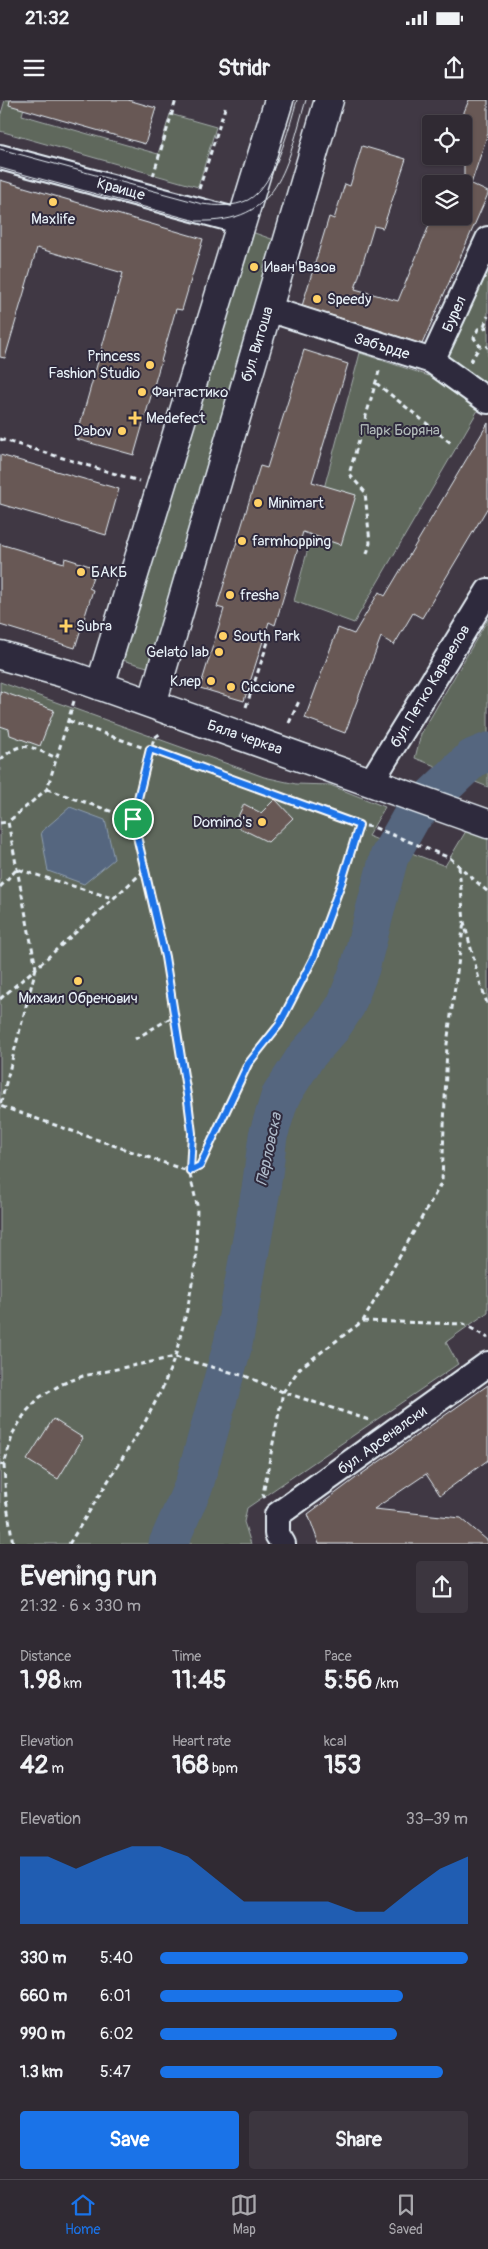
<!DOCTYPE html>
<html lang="en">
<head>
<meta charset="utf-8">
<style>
	body { margin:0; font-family:Pangolin,sans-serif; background:#3c363f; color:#f1f3f6; height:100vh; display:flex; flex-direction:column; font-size:19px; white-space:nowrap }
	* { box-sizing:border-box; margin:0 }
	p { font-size:16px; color:#a8a7ac }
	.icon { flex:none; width:28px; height:28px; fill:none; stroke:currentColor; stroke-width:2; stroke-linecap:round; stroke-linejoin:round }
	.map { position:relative; height:1444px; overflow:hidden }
	.drawer { display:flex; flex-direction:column; background:#302a33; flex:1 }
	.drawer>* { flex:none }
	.tools { position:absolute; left:422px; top:15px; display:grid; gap:10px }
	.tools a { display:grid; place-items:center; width:50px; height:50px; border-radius:5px; background:#302a33; box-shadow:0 1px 4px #0004,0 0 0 1px #4b464e; font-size:25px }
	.pin { position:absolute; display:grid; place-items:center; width:42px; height:42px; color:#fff; margin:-21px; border:2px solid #fff; border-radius:50%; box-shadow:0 1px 5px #0007 }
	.round { display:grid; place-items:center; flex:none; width:52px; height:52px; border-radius:5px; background:#3c363f }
	.head { display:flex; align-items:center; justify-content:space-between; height:85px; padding:0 20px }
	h1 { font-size:28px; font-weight:700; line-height:38px }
	.metrics { display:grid; grid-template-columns:repeat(3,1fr); gap:8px; height:85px; padding:5px 20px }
	.metrics div { display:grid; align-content:center }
	.metrics b { font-size:25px; font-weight:700 }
	.metrics small { font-size:14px; font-weight:400 }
	.metrics p { font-size:14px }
	.chart { height:140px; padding:10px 20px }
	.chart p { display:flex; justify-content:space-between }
	.chart svg { width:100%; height:90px; margin-top:5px; fill:#1a73e8; opacity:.7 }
	.primary-button { display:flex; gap:10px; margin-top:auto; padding:10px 20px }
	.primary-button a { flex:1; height:58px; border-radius:5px; background:#1a73e8; color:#fff; font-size:20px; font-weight:700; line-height:58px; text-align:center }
	.primary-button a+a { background:#3c363f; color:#f1f3f6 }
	ul { padding:0 20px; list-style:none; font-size:16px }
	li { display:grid; grid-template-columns:80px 60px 1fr; align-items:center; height:38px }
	li i { height:12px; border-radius:6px; background:#1a73e8 }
	.status { display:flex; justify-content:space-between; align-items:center; height:35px; padding:0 25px; background:#302a33; direction:ltr }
	.status svg { height:14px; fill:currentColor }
	header { display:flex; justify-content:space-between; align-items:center; height:65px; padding:0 20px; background:#302a33; font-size:22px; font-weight:700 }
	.tabs { display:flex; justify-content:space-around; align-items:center; height:70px; border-top:1px solid #4b464e; background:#302a33; font-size:14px; color:#a8a7ac }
	.tabs a { display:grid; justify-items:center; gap:2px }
	.tabs .active { color:#1a73e8 }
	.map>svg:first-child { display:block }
</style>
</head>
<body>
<div class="status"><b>21:32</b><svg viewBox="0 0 49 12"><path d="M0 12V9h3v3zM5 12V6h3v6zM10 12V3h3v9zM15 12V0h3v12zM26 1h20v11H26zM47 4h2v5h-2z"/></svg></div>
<header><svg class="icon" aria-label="menu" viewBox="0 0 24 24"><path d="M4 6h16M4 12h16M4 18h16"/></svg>Stridr<svg class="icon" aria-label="share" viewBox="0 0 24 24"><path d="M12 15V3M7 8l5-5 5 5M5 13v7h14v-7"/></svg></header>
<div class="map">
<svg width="488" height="1444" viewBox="0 0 488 1444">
	<rect width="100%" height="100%" fill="#403844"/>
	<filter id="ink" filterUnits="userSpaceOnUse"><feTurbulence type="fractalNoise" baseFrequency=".02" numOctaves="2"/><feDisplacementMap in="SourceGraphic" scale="10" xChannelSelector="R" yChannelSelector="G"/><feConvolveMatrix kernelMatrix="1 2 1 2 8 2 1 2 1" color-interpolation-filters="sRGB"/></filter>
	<g filter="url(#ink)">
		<!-- green -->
		<path fill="#5e675b" stroke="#a3acaa" d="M5 0H26L22 15 158 54 170 14 216 27 198 87 0 31V17Z
			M249 131 280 142 151 568 115 558Z
			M488 165V293L354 523 294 501 360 253 429 276Z
			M488 519V687L415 658 421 634Z
			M0 582 264 677 296 684 330 685 385 707 368 736 445 766 466 731 488 739V1212L446 1242 458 1264 247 1408 244 1422 251 1444H0Z"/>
		<!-- water -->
		<path fill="#54667f" stroke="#8f9eaf" d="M70 707 105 720 114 759 84 784 48 771 41 732Z"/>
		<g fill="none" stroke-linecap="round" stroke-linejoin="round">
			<!-- river -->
			<path stroke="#54667f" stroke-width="39" d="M168 1444 194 1385 233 1244 261 1089 268 1036 280 997 306 956 331 928 346 905 360 868 389 757 412 716 473 658 488 652"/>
		</g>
		<!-- building -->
		<path fill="#675855" stroke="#e8f1f8" d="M10 0H128L156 8 145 44 9 5Z
			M469 0H488V33L471 84 488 92V94L422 244 302 206 329 117 334 119 345 84 350 86 362 46 406 59 383 128 374 126 355 189 398 201 433 116H464V12Z
			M0 80 203 139 182 210 176 209 134 355 76 339 123 173 37 148 5 258 0 257Z
			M304 250 348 264 312 382 356 395 341 445 303 432 275 525 269 522 244 601 200 588 224 509 217 507 255 382 260 366 267 368Z
			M488 323V407L422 518 413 513 394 545 381 537 345 633 305 618 338 528 354 534 379 492 385 496Z
			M0 355 119 389 106 435 0 404Z
			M0 444 64 463 65 458 96 468 89 488 93 490 75 548 0 525Z
			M0 591 54 610 40 646 10 635 9 629 0 626Z
			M275 699 293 718 268 742 234 725 244 704 261 713Z
			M488 1285V1360L440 1395 426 1374 374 1409 461 1418 488 1441V1444H319L308 1414 356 1378Z
			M53 1319 83 1338 58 1379 27 1360Z"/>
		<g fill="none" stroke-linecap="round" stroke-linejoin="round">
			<!-- minor casing -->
			<g stroke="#e8f1f8" stroke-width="28">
				<path id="minor" d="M0 57 242 122
					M268 209 432 261 488 301
					M432 261 488 139
					M371 682 488 491
					M283 1444 277 1434V1415L488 1264"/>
			</g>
			<!-- tertiary casing -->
			<g stroke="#e8f1f8" stroke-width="31">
				<path id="tertiary" d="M0 555 67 574 488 724
					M100 586 279 0
					M152 604 329 0"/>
			</g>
			<!-- path -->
			<path stroke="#e8f1f8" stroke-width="3" stroke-dasharray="5 4" stroke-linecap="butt" d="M153 76 176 0
				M199 89 226 5
				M484 226 488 216
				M488 227 478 229 474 238 480 246 488 247
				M470 262 480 246
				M376 283 451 343
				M0 339 139 381
				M367 454 370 443 365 392 349 374 380 268
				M74 601 47 689 8 722 36 868 145 770 133 719 154 638 161 633
				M246 607 268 542
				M69 621 359 725 373 727 450 758 488 792
				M289 623 300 599
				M0 660C24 638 29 647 57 658
				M47 689 133 719
				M0 723 8 722
				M459 767 464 822 479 879 488 906
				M0 787 17 769 112 798
				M36 868 0 1006 182 1069C189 1071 194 1070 200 1066L248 963 279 925 314 857 341 783 359 725
				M0 899 36 868
				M135 939 174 916
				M363 1221 464 1224 488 1238
				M0 1364 4 1365 13 1333 26 1312 40 1297 62 1284 83 1276 175 1257 245 1276 283 1292 372 1321
				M4 1365 6 1399 13 1444
				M265 1398 263 1394 283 1292 300 1268 363 1221 442 1082 447 944 464 822
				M69 1444 146 1320 162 1289 175 1257 188 1206 196 1160 197 1105 189 1071 192 1033 188 1001 165 857 145 770"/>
			<!-- minor -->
			<use href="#minor" stroke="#2f2a3d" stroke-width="24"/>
			<!-- tertiary -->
			<use href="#tertiary" stroke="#2f2a3d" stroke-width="28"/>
			<!-- tram -->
			<path stroke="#e8f1f8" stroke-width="1" d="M0 49 202 104C217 106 233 107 248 100 275 85 289 28 297 0
				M0 68 196 121C281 124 286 66 306 0"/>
		</g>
	</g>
	<g fill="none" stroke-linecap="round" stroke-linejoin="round" filter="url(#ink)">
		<!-- route casing -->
		<g stroke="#fff" stroke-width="10">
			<path id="route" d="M150 649 359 725 341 784 314 857 279 925 248 964 200 1066 190 1071 192 1033 188 1001 165 857 133 719Z"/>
		</g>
		<!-- route -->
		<use href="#route" stroke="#1a73e8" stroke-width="6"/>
	</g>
	<!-- markers -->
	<g fill="#ffd166" stroke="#2f2a3d" stroke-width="2">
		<circle cx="53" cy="102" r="5"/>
		<circle cx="254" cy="167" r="5"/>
		<circle cx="317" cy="199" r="5"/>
		<circle cx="150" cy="265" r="5"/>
		<circle cx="142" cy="292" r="5"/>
		<path d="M132.5 310.5h5v5h5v5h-5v5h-5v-5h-5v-5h5z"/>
		<circle cx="122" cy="331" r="5"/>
		<circle cx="258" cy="403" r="5"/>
		<circle cx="242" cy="441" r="5"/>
		<circle cx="81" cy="472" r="5"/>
		<circle cx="230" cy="495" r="5"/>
		<path d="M63.5 518.5h5v5h5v5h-5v5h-5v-5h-5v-5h5z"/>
		<circle cx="223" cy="536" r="5"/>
		<circle cx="219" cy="552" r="5"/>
		<circle cx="211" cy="581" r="5"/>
		<circle cx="231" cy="587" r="5"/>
		<circle cx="262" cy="722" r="5"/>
		<circle cx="78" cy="881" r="5"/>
	</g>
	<g text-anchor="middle" stroke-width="4" stroke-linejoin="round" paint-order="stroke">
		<!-- street labels -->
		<g font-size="15" fill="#e8f1f8" stroke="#2f2a3d">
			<text transform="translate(121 89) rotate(15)" y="5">Краище</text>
			<text transform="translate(454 214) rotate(-66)" y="5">Бурел</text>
			<text transform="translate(257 244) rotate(-73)" y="5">бул. Витоша</text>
			<text transform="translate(382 246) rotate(17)" y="5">Забърде</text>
			<text transform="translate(430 586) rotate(-59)" y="5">бул. Петко Каравелов</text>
			<text transform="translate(245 637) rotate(19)" y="5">Бяла черква</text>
			<text transform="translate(382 1340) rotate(-36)" y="5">бул. Арсеналски</text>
		</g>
		<!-- poi labels -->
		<g font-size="15" fill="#e8f1f8" stroke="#2f2a3d" text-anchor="start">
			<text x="53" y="124" text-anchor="middle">Maxlife</text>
			<text x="264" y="172">Иван Вазов</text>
			<text x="327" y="204">Speedy</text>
			<text x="140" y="261" text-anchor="end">Princess<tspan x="140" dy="17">Fashion Studio</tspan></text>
			<text x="152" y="297">Фантастико</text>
			<text x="146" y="323">Medefect</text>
			<text x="112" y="336" text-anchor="end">Dabov</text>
			<text x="268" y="408">Minimart</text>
			<text x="252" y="446">farmhopping</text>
			<text x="91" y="477">БАКБ</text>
			<text x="240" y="500">fresha</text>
			<text x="76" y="531">Subra</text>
			<text x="233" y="541">South Park</text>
			<text x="209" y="557" text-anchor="end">Gelato lab</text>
			<text x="201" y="586" text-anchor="end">Клер</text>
			<text x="241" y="592">Ciccione</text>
			<text x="252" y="727" text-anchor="end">Domino's</text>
			<text x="78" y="903" text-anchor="middle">Михаил Обренович</text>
		</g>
		<!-- park labels -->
		<g font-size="15" fill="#b1bab9" stroke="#2f2a3d">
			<text x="400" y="335">Парк Боряна</text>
		</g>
		<!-- water labels -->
		<g font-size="16" font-style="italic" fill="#adb9c8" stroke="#2f2a3d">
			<text transform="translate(268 1049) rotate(-78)" y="6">Перловска</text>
		</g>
	</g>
</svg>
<div class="tools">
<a><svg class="icon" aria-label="locate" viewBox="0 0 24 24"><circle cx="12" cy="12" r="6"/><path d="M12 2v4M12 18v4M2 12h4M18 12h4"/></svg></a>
<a><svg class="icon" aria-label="layers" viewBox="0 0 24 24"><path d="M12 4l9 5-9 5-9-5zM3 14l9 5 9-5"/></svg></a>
</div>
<div class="pin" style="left:133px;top:719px;background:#1e9e55"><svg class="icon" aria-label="arrive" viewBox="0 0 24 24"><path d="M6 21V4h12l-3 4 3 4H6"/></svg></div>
</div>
<section class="drawer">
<div class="head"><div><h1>Evening run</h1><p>21:32 · 6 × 330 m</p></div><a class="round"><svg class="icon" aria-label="share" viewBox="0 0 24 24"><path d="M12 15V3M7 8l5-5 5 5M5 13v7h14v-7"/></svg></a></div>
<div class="metrics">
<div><p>Distance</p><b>1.98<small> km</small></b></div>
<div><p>Time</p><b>11:45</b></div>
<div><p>Pace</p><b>5:56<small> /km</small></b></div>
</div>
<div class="metrics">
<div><p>Elevation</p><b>42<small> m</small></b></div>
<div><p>Heart rate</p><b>168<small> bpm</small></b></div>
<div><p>kcal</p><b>153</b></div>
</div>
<div class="chart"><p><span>Elevation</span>33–39 m</p>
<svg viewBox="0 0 160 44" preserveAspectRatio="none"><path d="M0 44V11L10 11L20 17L30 11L40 6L50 6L60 11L70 22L80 33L90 33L100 33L110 33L120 38L130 38L140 27L150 17L160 11V44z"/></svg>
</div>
<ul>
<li><b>330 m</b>5:40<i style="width:100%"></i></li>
<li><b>660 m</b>6:01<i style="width:79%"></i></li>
<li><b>990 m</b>6:02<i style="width:77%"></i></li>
<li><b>1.3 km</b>5:47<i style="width:92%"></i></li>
</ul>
<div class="primary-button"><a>Save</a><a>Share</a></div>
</section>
<nav class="tabs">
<a class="active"><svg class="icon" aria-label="home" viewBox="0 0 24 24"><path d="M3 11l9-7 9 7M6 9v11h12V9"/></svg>Home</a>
<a><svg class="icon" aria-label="map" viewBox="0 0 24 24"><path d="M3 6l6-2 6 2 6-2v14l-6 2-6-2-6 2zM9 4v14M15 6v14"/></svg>Map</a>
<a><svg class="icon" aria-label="saved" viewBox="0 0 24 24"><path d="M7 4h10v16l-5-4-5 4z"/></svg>Saved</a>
</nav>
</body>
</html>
